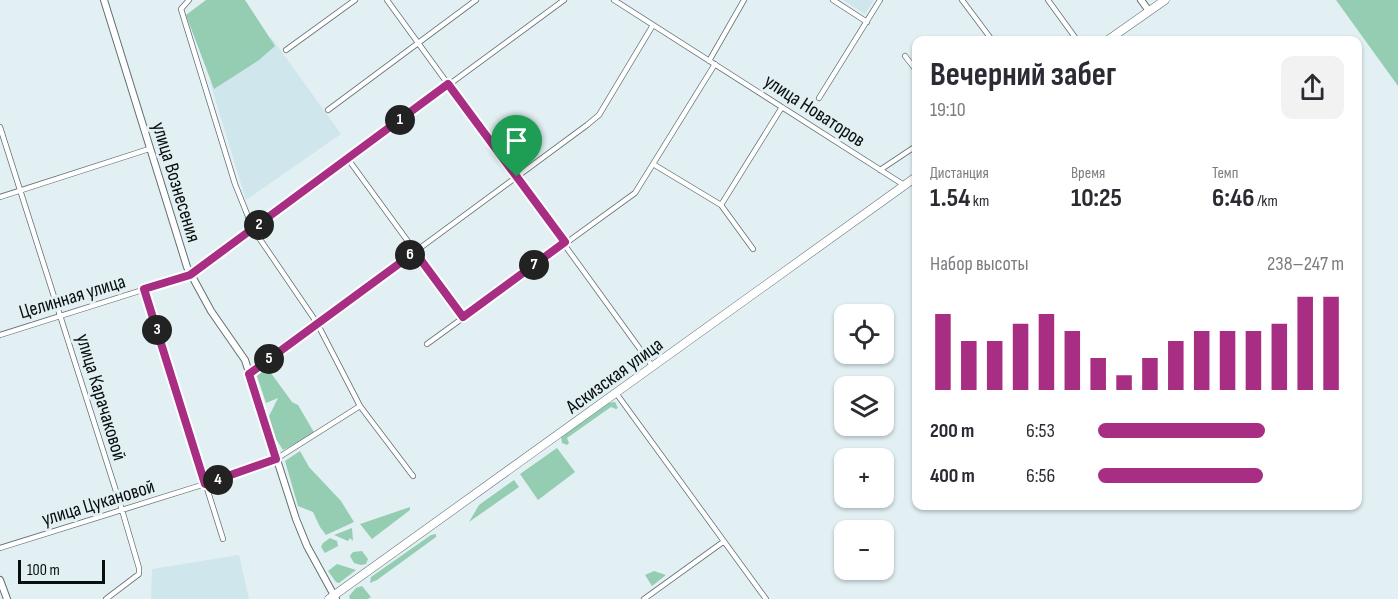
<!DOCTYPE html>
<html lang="ru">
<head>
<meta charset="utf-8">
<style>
	body { margin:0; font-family:"Sofia Sans Condensed",sans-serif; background:#f2f2f3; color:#2b2b33; height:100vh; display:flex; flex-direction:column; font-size:22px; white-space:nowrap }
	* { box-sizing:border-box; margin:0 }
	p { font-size:20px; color:#7c7c81 }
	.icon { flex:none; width:33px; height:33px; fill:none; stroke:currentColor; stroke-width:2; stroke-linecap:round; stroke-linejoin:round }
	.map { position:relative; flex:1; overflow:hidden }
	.sheet { position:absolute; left:912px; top:36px; width:450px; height:474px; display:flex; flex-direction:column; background:#fff; border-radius:12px; box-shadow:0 2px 4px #0004 }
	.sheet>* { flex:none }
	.fabs { position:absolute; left:834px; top:304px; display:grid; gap:12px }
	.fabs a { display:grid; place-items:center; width:60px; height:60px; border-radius:12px; background:#fff; box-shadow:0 2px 4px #0004; font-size:30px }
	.scale { position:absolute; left:18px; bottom:15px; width:87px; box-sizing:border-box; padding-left:6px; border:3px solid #090e0f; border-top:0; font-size:16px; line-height:21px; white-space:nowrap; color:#090e0f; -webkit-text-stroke:4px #e2f0f3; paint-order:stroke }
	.pin { position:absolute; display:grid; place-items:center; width:51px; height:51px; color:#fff; margin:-62px -26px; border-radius:50% 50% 50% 0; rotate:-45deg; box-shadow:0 0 6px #0007 }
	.pin .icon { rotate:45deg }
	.km { position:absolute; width:30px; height:30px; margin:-15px; border-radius:50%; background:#222; color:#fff; font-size:16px; line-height:30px; text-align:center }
	.round { display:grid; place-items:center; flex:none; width:63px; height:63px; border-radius:12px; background:#f2f2f3 }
	.summary { display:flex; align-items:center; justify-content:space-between; height:102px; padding:0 18px }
	h1 { font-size:33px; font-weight:700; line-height:45px }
	.figures { display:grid; grid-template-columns:repeat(3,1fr); gap:9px; height:102px; padding:6px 18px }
	.figures div { display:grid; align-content:center }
	.figures b { font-size:26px; font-weight:700 }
	.figures small { font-size:16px; font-weight:400 }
	.figures p { font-size:16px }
	.chart { height:168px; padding:12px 18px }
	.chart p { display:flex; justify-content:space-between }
	.chart svg { width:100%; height:108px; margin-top:6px; stroke:#a82e84; stroke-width:6 }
	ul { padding:0 18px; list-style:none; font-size:20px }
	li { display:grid; grid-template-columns:96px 72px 1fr; align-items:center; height:45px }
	li i { height:15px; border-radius:8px; background:#a82e84 }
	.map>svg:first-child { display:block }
</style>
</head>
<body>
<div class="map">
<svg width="1398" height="599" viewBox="0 0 1398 599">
	<rect width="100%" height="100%" fill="#e2f0f3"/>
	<!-- built -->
	<path fill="#cfe6ec" d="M843 0H874L865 14Z
		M271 37 341 134 246 200 210 82Z
		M239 555 249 599H151L152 569Z"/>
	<!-- green -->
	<path fill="#94cdb2" d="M206 0H245L275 46 259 60 214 89 186 15Z
		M1336 0H1398V86Z
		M268 369 292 402 298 405 315 434 283 450 276 439 269 416 278 398 266 403 257 376 261 370Z
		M615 402 618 408 616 409 611 407 567 438 569 443 567 445 562 443 561 437 608 403Z
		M557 448 575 472 538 500 520 474Z
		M300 451 309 467 341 501 354 522 326 535 320 527 313 512 298 506 285 461Z
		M514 480 519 487 469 522 479 505Z
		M410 507V510L372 539 360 524Z
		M352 528 353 541 350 538 348 541 334 535Z
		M436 534V537L377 580 370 583 371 577 431 535Z
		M330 538 337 541 338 546 325 553 321 547 323 543Z
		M362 551 368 559 366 564 361 565 354 563 350 556 353 552Z
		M337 564 356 570 339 583 336 582 328 571Z
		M654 571 666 575 652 586 645 575Z
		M362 586 371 597 368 599H350L349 596 356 588Z"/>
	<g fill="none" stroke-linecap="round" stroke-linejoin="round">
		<!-- minor casing -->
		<g stroke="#636f73" stroke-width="6">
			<path id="minor" d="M189 0 181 9 235 184 253 229 317 323 360 406 413 476
				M387 0 653 367
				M614 0 904 185
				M833 0 867 22
				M962 0 992 40
				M1048 0 1077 40
				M286 50 355 0
				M905 56 916 70
				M709 61 744 0
				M819 98 880 0
				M328 110 476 0
				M0 127 122 510 139 568V574L135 577 106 599
				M348 159 463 317
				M653 164 721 205 753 249
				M880 170 916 146
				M0 197 149 149
				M721 205 782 107
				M144 289 223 539
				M0 335 190 275 564 0
				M427 344 635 193 715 64
				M249 374 587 125 599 115 653 25
				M616 393 766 599
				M0 548 205 484 276 459 360 406
				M644 599 723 542"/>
		</g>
		<!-- tertiary casing -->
		<g stroke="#636f73" stroke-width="8">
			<path id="tertiary" d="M104 0 187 267 211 311 245 360 296 519 307 546 336 599
				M1141 0 1149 11
				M0 580 7 599"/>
		</g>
		<!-- primary casing -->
		<g stroke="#636f73" stroke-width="9">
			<path id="primary" d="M1108 40 1165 0
				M329 599 916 177"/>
		</g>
		<!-- minor -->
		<use href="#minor" stroke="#fff" stroke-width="4.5"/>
		<!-- tertiary -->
		<use href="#tertiary" stroke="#fff" stroke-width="6"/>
		<!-- primary -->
		<use href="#primary" stroke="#fff" stroke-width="8"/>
	</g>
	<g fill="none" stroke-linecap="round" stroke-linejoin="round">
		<!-- route casing -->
		<g stroke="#fff" stroke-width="12">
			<path id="route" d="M448 84 565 242 463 317 415 252 249 374 276 459 205 484 144 289 190 275Z"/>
		</g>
		<!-- route -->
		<use href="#route" stroke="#a82e84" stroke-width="8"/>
	</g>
	<g text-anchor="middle" stroke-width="6" stroke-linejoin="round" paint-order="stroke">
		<!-- street labels -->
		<g font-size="20" fill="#090e0f" stroke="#e2f0f3">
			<text transform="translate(815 110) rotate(33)" y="7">улица Новаторов</text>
			<text transform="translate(177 182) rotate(73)" y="7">улица Вознесения</text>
			<text transform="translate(72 296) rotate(-17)" y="7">Целинная улица</text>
			<text transform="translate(614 375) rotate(-36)" y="7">Аскизская улица</text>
			<text transform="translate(102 397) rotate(73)" y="7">улица Карачаковой</text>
			<text transform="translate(98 502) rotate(-17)" y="7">улица Цукановой</text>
		</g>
	</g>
</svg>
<div class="fabs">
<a><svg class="icon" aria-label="locate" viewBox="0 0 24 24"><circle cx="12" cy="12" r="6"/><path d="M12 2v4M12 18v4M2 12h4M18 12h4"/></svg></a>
<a><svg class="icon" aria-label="layers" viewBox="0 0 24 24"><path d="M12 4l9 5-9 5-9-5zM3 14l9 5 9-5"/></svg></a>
<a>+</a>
<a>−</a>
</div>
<div class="scale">100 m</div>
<div class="pin" style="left:517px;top:177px;background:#1e9e55"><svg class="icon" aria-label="arrive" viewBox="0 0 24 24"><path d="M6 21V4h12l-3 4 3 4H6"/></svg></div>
<b class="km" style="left:400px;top:120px">1</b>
<b class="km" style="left:259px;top:225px">2</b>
<b class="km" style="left:157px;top:330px">3</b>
<b class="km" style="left:218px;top:480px">4</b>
<b class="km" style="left:269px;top:359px">5</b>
<b class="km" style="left:410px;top:255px">6</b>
<b class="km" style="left:534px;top:265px">7</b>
<section class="sheet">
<div class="summary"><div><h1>Вечерний забег</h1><p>19:10</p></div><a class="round"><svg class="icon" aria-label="share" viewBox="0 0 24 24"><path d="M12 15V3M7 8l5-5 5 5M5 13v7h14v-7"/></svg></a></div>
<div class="figures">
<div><p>Дистанция</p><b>1.54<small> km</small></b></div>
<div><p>Время</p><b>10:25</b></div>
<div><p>Темп</p><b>6:46<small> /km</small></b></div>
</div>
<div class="chart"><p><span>Набор высоты</span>238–247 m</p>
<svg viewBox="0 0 160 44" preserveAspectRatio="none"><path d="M5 44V13M15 44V24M25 44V24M35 44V17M45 44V13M55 44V20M65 44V31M75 44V38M85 44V31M95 44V24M105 44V20M115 44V20M125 44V20M135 44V17M145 44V6M155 44V6"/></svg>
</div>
<ul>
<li><b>200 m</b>6:53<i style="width:68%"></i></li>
<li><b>400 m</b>6:56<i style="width:67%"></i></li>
</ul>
</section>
</div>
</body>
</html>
